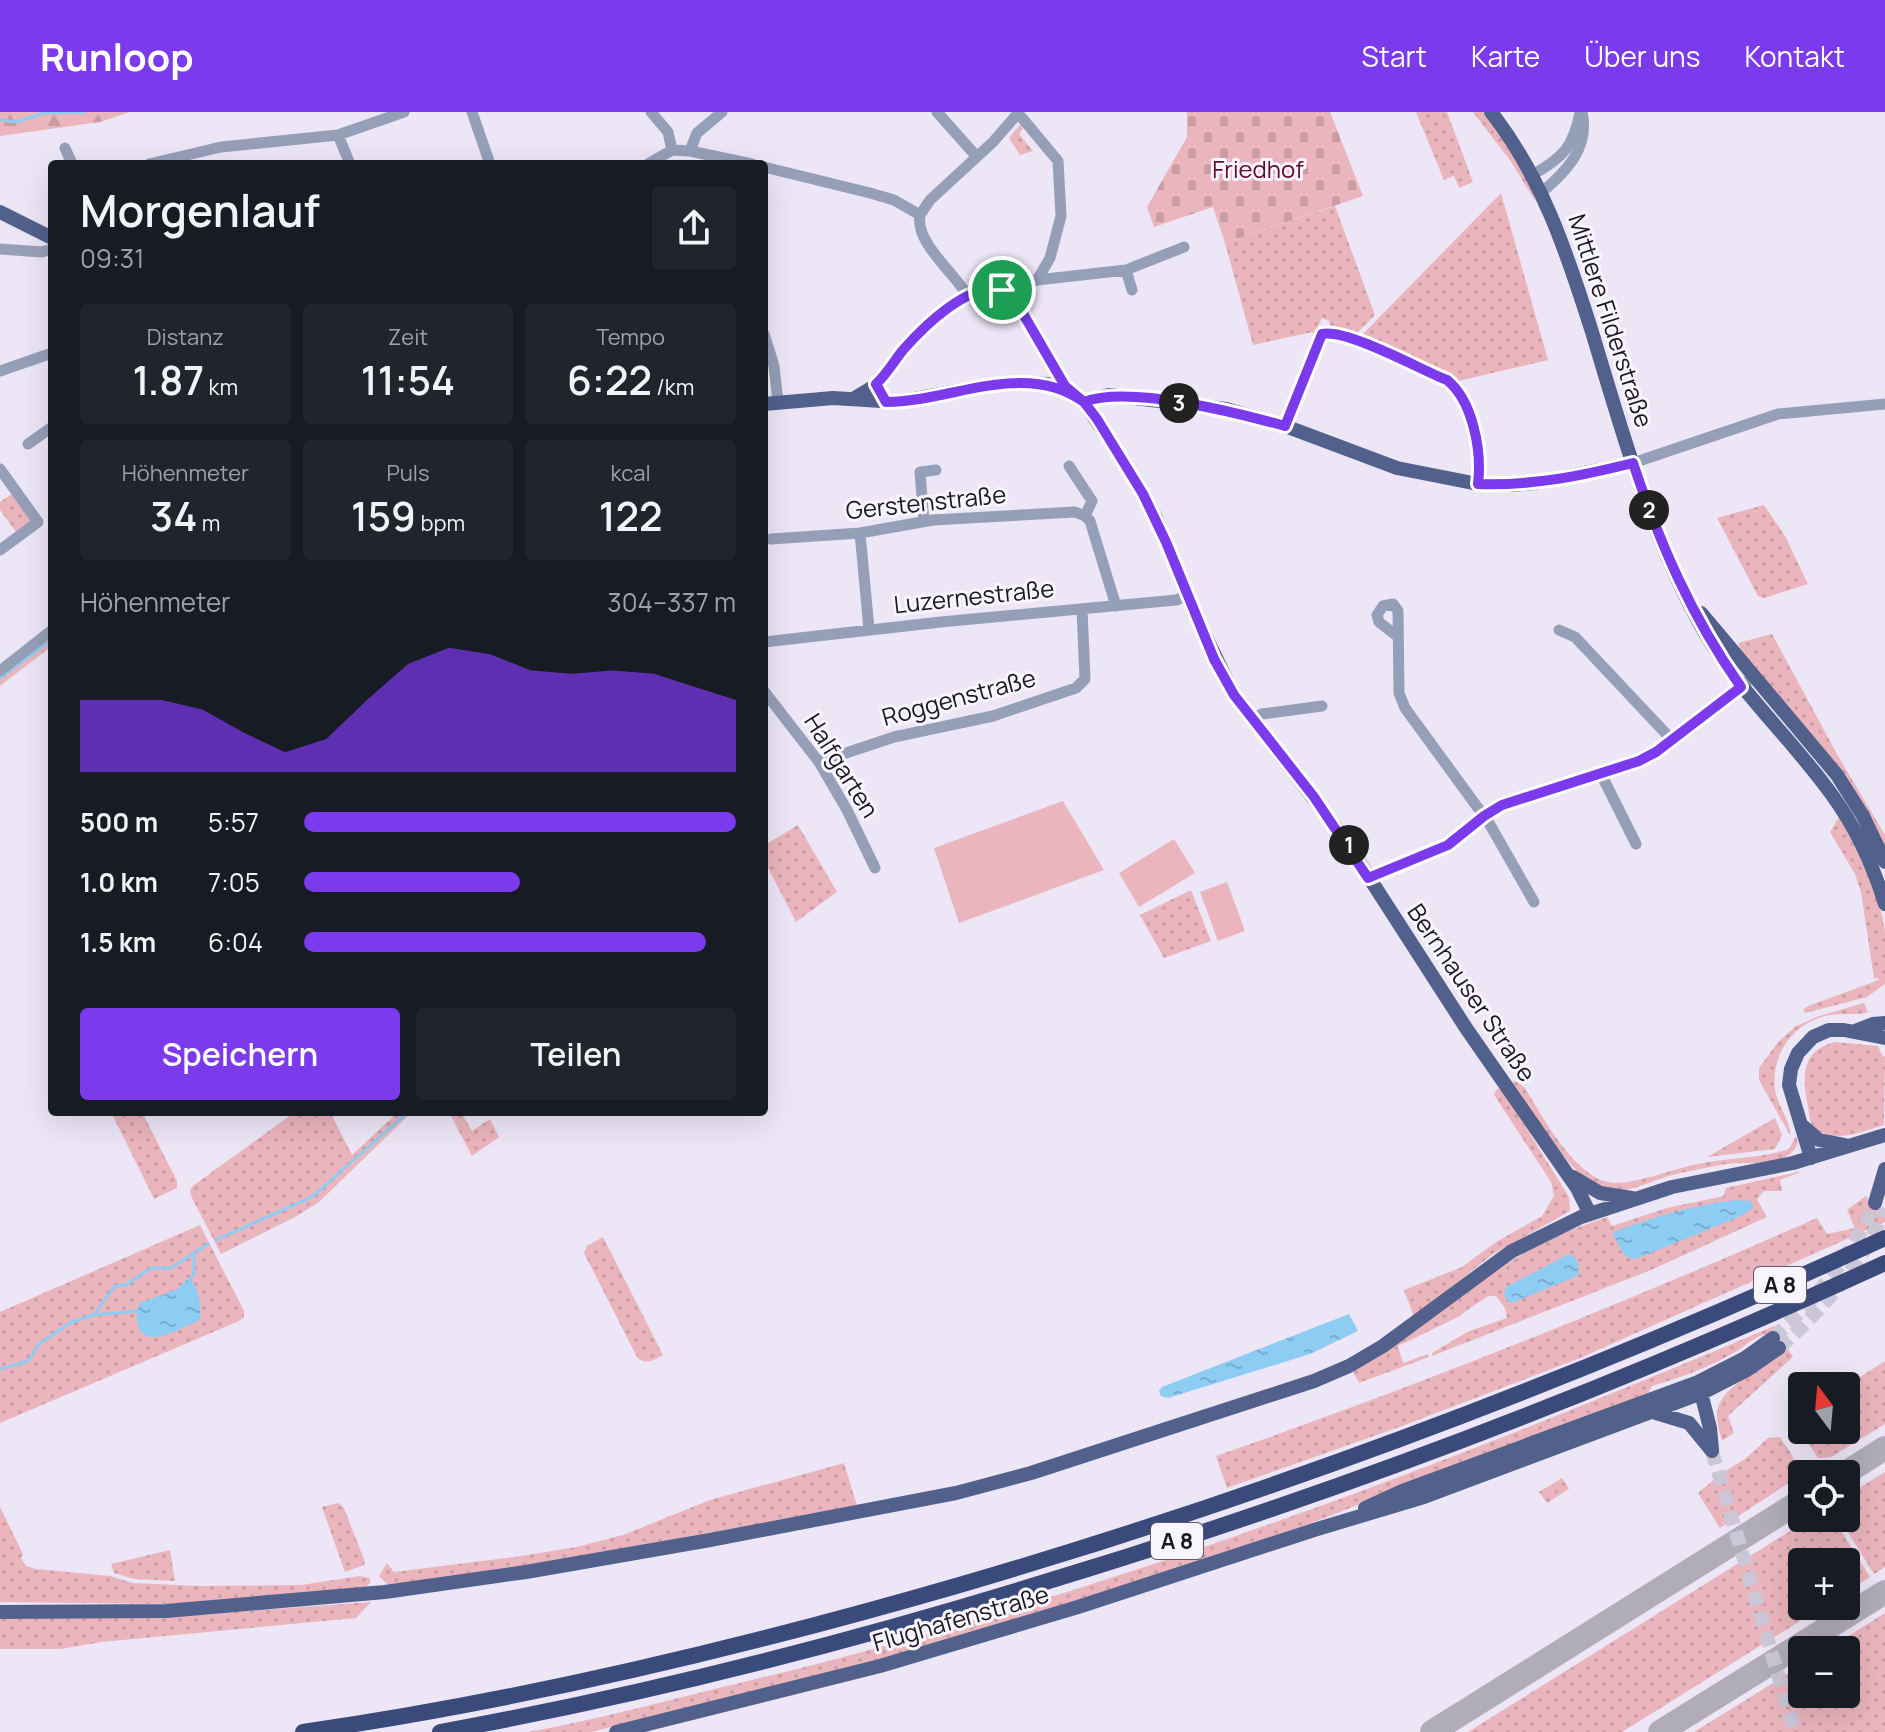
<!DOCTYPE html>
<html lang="de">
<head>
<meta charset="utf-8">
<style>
	body { margin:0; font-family:Manrope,sans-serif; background:#20242c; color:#f1f3f6; height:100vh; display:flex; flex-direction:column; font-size:30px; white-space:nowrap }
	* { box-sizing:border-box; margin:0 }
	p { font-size:26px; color:#9ea1a6 }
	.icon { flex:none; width:44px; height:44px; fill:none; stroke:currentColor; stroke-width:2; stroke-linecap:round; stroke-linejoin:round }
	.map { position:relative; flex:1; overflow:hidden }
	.panel { position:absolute; left:48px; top:48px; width:720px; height:956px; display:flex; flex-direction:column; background:#171b24; border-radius:8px; box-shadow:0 8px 32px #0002 }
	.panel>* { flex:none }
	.needle { width:52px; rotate:344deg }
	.controls { position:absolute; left:1788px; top:1260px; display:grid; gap:16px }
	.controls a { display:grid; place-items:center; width:72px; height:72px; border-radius:8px; background:#171b24; box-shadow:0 8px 32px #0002; font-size:40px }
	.pin { position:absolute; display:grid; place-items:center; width:68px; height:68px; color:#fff; margin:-34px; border:4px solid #fff; border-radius:50%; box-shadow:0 2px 8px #0007 }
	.km { position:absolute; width:40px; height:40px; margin:-20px; border-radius:50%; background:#222; color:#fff; font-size:22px; line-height:40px; text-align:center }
	.round { display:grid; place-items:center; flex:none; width:84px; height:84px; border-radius:8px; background:#20242c }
	.summary { display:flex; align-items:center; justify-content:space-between; height:136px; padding:0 32px }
	h1 { font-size:44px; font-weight:600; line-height:60px }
	.stats { display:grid; grid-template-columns:repeat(3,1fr); gap:12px; height:136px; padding:8px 32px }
	.stats div { display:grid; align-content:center; border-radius:8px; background:#20242c; text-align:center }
	.stats b { font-size:40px; font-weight:600 }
	.stats small { font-size:22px; font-weight:400 }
	.stats p { font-size:22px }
	.chart { height:224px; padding:16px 32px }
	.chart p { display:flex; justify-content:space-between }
	.chart svg { width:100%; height:144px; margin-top:8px; fill:#7c3aed; opacity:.7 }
	.button { display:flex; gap:16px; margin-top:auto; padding:16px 32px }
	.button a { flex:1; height:92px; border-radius:8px; background:#7c3aed; color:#fff; font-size:32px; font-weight:600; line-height:92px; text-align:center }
	.button a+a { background:#20242c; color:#f1f3f6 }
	ul { padding:0 32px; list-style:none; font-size:26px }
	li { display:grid; grid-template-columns:128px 96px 1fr; align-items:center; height:60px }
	li i { height:20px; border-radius:10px; background:#7c3aed }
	header { display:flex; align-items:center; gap:48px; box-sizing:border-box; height:112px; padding:0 40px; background:#7c3aed; color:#fff }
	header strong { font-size:38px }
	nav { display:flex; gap:44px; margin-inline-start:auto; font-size:28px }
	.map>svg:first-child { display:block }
</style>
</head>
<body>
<header>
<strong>Runloop</strong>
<nav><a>Start</a><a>Karte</a><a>Über uns</a><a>Kontakt</a></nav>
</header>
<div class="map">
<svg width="1885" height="1620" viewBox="0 0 1885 1620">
	<defs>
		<pattern id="grass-dots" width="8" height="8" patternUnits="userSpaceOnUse" patternTransform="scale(2)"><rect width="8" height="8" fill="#ebb5bd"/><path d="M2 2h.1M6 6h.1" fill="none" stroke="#c99ba2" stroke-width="1.8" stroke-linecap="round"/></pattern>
		<pattern id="forest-firs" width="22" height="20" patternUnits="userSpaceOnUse" patternTransform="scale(2)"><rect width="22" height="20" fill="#ebb5bd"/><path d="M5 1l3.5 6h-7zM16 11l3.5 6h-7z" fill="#c99ba2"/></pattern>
		<pattern id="cemetery-stones" width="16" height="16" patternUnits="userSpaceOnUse" patternTransform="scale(2)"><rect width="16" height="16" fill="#ebb5bd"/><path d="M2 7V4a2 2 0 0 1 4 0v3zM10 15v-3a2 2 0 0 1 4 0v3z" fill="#c99ba2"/></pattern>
		<pattern id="water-ripples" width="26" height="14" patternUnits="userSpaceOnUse" patternTransform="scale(2)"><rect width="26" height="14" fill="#8dccf3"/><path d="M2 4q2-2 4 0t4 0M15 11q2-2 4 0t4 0" fill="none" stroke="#79aed0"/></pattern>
	</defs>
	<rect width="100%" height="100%" fill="#ece6f7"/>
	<!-- grass -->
	<path fill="url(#grass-dots)" d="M1416 0H1447L1473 70 1459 76 1454 64 1444 68Z
		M1473 0H1483C1499 20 1533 66 1535 89L1512 51Z
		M1020 13 1023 16 1019 22 1033 39 1020 43 1009 26Z
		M1501 81 1548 248 1458 269 1403 248 1390 236 1362 223Z
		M1335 94 1375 203 1354 224 1331 216 1329 209 1322 206 1314 222 1312 220 1253 233 1225 131Z
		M16 379 38 410 19 424 0 398V390Z
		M1764 393 1785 424 1808 472 1764 486 1758 484 1717 406Z
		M1772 522 1838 644 1885 723V737L1744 545 1738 531Z
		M52 523V534L0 574V562Z
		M1839 705C1858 740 1881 781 1885 821 1885 838 1885 855 1885 872L1867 885 1805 901 1803 898 1808 894 1879 868 1877 866H1874L1861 780 1855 762 1830 720Z
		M798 713 837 780 796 810 764 748V724L768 731Z
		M1191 778 1211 829 1164 846 1140 803Z
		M1864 891 1868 900 1866 901C1854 903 1841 901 1829 903 1792 910 1768 946 1776 983 1780 997 1791 1010 1790 1023L1759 968V956L1778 930 1795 915 1816 905Z
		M1836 930 1878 934 1882 943 1885 945 1884 1013C1860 1020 1834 1033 1813 1015 1809 1007 1809 999 1807 990 1802 962 1803 937 1836 930Z
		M1516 969 1525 976C1542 1004 1577 1070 1615 1071 1639 1071 1673 1057 1698 1052 1729 1045 1759 1047 1789 1037L1796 1024 1798 1031C1788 1057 1748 1049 1726 1052 1708 1055 1690 1059 1672 1063 1652 1068 1627 1083 1607 1078 1573 1071 1531 998 1511 970Z
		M1497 977H1502L1569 1085 1570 1099 1493 1142 1414 1205 1404 1178 1462 1155 1496 1130 1542 1104 1554 1084 1551 1070 1496 986 1494 982Z
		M111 1000H142L177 1069V1076L154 1087Z
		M295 1000H330L352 1043 398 1000H412L319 1090 295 1105 221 1142 191 1084 190 1078 194 1073Z
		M449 1000H461L472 1019 490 1007 499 1025 472 1044Z
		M1775 1006 1782 1023 1775 1037 1707 1045Z
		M1803 1059 1780 1068 1782 1079H1764L1757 1087 1767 1105 1651 1158 1432 1244V1241L1469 1219 1507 1206 1505 1196 1496 1184H1488L1456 1206 1398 1234 1403 1251 1428 1242 1429 1245 1359 1271 1351 1256 1525 1140 1565 1120 1607 1105 1612 1114 1667 1096 1724 1084 1726 1076Z
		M1866 1084 1872 1092 1885 1097V1110L1580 1246 1405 1313 1227 1376 1216 1344C1420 1273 1620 1193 1817 1106L1827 1122 1855 1116 1847 1098Z
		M200 1113 244 1199V1205L239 1209 0 1311V1200Z
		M603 1125 663 1243C654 1248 646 1254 637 1245L584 1141 587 1134Z
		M1774 1214 1793 1245 1728 1304 1734 1321 1722 1329C1720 1321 1717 1312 1717 1304 1716 1276 1760 1258 1780 1244L1771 1223C1759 1220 1747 1233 1737 1239 1710 1255 1682 1265 1652 1274L1648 1281 1257 1432 910 1541 591 1620H528C595 1608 661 1590 727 1574 1087 1489 1435 1358 1774 1214Z
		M1885 1249V1312L1831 1345 1818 1346 1800 1318 1802 1306V1318H1846V1274Z
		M1780 1325C1788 1338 1802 1352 1795 1367L1720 1416 1698 1381 1722 1361 1745 1347 1768 1326Z
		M844 1351 857 1394 527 1454 388 1473 379 1464 387 1451 394 1460 515 1445 576 1435 623 1423 710 1388Z
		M1885 1360V1455L1874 1462 1839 1406H1846V1384Z
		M1562 1366 1569 1377 1547 1391 1539 1380Z
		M338 1391 344 1396 365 1450 364 1453 345 1460 322 1395Z
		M0 1395 23 1442 21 1446 26 1454 36 1457 110 1464 133 1471 199 1474 301 1473 360 1464 370 1466V1471L364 1477 170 1492 0 1490Z
		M1811 1406H1833L1870 1465 1846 1480V1450H1802V1494H1824L1622 1620H1468Z
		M170 1438 175 1469 134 1467 114 1461 111 1452Z
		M371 1490 356 1506 101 1530 61 1537H0V1507L194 1503Z
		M1885 1501V1620H1694L1802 1553V1582H1846V1538H1826Z"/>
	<!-- forest -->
	<path fill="url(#forest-firs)" d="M0 0H130L100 10 0 24Z"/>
	<!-- cemetery -->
	<path fill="url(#cemetery-stones)" d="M1187 0H1330L1363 84 1225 131 1213 95 1154 115 1147 95 1187 25Z"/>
	<!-- garden -->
	<path fill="#ebb5bd" d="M1063 689 1104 758 959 811 934 736Z
		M1174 727 1195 761 1139 795 1119 761Z
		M1227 770 1245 819 1218 829 1200 780Z"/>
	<!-- water -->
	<path fill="url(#water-ripples)" d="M1736 1088 1751 1089 1753 1096 1741 1104 1641 1145 1633 1147 1625 1144 1613 1123 1614 1120C1653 1105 1694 1093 1736 1088Z
		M1567 1143H1573L1578 1151 1579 1161 1575 1165 1514 1190H1509L1504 1183 1506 1175Z
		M186 1168 192 1169C200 1182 201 1193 200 1208 187 1213 169 1224 156 1225 135 1227 134 1204 140 1191L178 1177Z
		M1349 1202 1358 1219 1310 1242 1168 1286 1161 1284 1159 1279 1162 1275Z"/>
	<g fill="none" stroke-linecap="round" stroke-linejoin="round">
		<!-- stream -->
		<path stroke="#8dccf3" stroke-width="3" d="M0 8 17 10 44 1 84 0
			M0 566 52 527
			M216 1128 312 1085 408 1000
			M189 1169 194 1161V1143
			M94 1203 138 1199
			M0 1257 28 1249 40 1231 72 1210 94 1203 114 1175 127 1172 151 1156H171L208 1132"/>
		<!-- taxiway -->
		<path stroke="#b0acba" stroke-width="24" d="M1844 1362 1885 1336
			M1432 1620 1802 1388
			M1660 1620 1885 1480"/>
		<!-- major-tunnel -->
		<path stroke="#ccc7d6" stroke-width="14" stroke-dasharray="14 7" stroke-linecap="butt" d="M1773 1226C1816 1187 1852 1143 1875 1091
			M1779 1236C1823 1196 1864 1152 1885 1096
			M1712 1339 1795 1620"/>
		<!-- minor -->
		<path stroke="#969fb8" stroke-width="11" d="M472 0 490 52
			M651 0 668 20 672 38
			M937 0 977 45
			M1018 1 1058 49 1061 104 1050 146 1037 168
			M338 23 350 52
			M65 36 72 52
			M690 39 697 21 722 0
			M149 52 221 35 338 23 404 0
			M648 52 672 38 690 39 752 52
			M764 55 870 81 894 88 920 103
			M1532 63C1563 46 1573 35 1580 1
			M1542 80C1567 59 1590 35 1582 0
			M920 103 930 88 993 30 1019 0
			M920 103C915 131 954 160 967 183
			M0 137 42 140 52 137
			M1126 158 1184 135
			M1002 178 1037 168 1126 158 1132 178
			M764 222 774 254 778 289
			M0 259 52 241
			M1285 314 1322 222C1348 217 1419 257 1447 268 1474 290 1482 338 1478 372
			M28 332 52 315
			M1633 351 1778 302 1885 292
			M1069 354 1092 389 1085 404
			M0 357 38 410 0 438
			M924 409 920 360 936 358
			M860 421 869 517
			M771 427 860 421 933 408 1075 400 1085 404 1090 409 1116 494
			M1559 518 1575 525 1672 628
			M1397 524 1379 510 1377 503 1383 494 1393 492 1398 499 1399 581 1405 596 1489 711 1534 790
			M764 530 941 510 1176 488 1187 484
			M0 559 52 518
			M764 579 819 650 847 698 875 756
			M1253 606 1262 602 1322 594
			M819 650 894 625 993 604 1076 576 1085 567 1082 497
			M1601 662 1636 732
			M1368 766 1448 733 1484 704 1502 693 1639 649 1672 628 1754 564"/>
		<!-- major -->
		<path stroke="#52608c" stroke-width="14" d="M1491 0C1542 65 1567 141 1592 220 1623 322 1651 427 1705 521 1740 581 1792 627 1832 683 1856 716 1873 753 1885 792
			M0 100 52 126
			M855 286C863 281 873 276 880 269 888 260 894 248 902 239 924 213 981 157 1014 186L1068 279
			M1084 290 1109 283 1226 297 1285 314 1397 356 1478 372 1513 373 1535 371 1633 351
			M764 292 833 286 898 290 990 273 1016 271 1048 272 1068 279 1084 290 1126 353 1156 406 1193 498 1234 583 1343 725 1466 916 1577 1076 1590 1102
			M1701 501 1837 663 1863 704 1885 750
			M1855 919 1873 912 1885 911
			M1804 1015 1819 1028 1845 1033
			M1811 1046 1789 973 1791 957 1798 941 1813 925 1829 918H1844L1885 926
			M1573 1065 1600 1081 1632 1086
			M1875 1091 1885 1057
			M1699 1273 1710 1316 1712 1338
			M1656 1301 1689 1311 1712 1339
			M1365 1396 1402 1379 1698 1270 1745 1246 1773 1226
			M0 1500 166 1499 385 1480 526 1460 710 1428 956 1381 1031 1361 1157 1320 1314 1269 1349 1254 1383 1234 1512 1139 1581 1105 1672 1075 1793 1051 1885 1023
			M616 1620 880 1554 1078 1495 1314 1418 1424 1385 1702 1281 1747 1258 1779 1236"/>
		<!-- highway -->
		<path stroke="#3a4a7b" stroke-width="16" d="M303 1620C526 1588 746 1535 963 1472 1278 1380 1586 1263 1885 1126
			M440 1620C644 1583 844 1532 1042 1471 1330 1384 1611 1277 1885 1151"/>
	</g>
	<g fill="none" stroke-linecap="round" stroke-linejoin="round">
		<!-- route casing -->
		<g stroke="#fff" stroke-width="16">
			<path id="route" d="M1002 178 1014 186 1065 274 1084 290 1097 307 1143 382 1166 430 1214 547 1234 583 1314 685 1368 766 1448 733 1484 704 1502 693 1639 649 1656 640 1741 575C1691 504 1660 432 1633 351 1581 364 1531 374 1478 372 1482 339 1473 289 1447 268 1419 257 1348 217 1322 222L1285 314C1238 301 1129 273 1084 290 1025 247 951 290 886 290L876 272C887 262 894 249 903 238 924 214 969 170 1002 178"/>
		</g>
		<!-- route -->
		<use href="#route" stroke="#7c3aed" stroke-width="10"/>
	</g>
	<g text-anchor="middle" stroke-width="6" stroke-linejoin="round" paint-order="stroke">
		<!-- shield labels -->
		<g fill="#f8f5ff" stroke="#5d5a62" stroke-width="2">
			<rect x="1754" y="1155" width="52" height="36" rx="6"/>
			<rect x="1151" y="1411" width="52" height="36" rx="6"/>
		</g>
		<g font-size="22" font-weight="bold" fill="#1a181e">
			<text x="1780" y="1181">A 8</text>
			<text x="1177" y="1437">A 8</text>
		</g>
		<!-- park labels -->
		<g font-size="24" fill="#5e0b27" stroke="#f8f5ff">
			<text x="1258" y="66">Friedhof</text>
		</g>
		<!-- street labels -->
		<g font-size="24" fill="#1a181e" stroke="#f8f5ff">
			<text transform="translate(1610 209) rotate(72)" y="8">Mittlere Filderstraße</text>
			<text transform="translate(926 391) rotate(-6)" y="8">Gerstenstraße</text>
			<text transform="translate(974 485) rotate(-6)" y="8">Luzernestraße</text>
			<text transform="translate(959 586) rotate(-15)" y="8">Roggenstraße</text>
			<text transform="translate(841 654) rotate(58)" y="8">Halfgarten</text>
			<text transform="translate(1471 881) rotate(56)" y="8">Bernhauser Straße</text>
			<text transform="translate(961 1507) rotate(-16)" y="8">Flughafenstraße</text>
		</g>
	</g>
</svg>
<div class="controls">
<a><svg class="needle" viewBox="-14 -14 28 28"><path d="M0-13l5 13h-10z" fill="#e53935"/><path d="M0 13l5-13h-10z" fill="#9ea1a6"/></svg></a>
<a><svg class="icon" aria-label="locate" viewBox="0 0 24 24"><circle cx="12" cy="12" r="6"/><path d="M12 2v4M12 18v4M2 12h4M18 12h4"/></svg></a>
<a>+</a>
<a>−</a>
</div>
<div class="pin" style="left:1002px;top:178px;background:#1e9e55"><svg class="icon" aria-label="arrive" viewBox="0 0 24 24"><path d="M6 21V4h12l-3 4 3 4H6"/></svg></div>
<b class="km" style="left:1349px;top:733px">1</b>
<b class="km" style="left:1649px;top:398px">2</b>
<b class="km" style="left:1179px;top:291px">3</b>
<section class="panel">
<div class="summary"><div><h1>Morgenlauf</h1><p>09:31</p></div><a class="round"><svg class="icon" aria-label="share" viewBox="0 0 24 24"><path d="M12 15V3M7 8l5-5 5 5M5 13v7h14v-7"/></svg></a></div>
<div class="stats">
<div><p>Distanz</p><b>1.87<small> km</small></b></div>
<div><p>Zeit</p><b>11:54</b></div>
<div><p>Tempo</p><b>6:22<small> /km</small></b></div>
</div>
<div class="stats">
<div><p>Höhenmeter</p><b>34<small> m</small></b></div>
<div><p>Puls</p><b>159<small> bpm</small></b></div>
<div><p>kcal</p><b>122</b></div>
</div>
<div class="chart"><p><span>Höhenmeter</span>304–337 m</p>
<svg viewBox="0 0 160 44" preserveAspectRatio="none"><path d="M0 44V22L10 22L20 22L30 25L40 32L50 38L60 34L70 22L80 11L90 6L100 8L110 13L120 14L130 13L140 14L150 18L160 22V44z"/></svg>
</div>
<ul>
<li><b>500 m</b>5:57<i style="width:100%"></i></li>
<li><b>1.0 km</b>7:05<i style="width:50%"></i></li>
<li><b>1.5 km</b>6:04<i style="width:93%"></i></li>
</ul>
<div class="button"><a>Speichern</a><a>Teilen</a></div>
</section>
</div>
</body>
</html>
